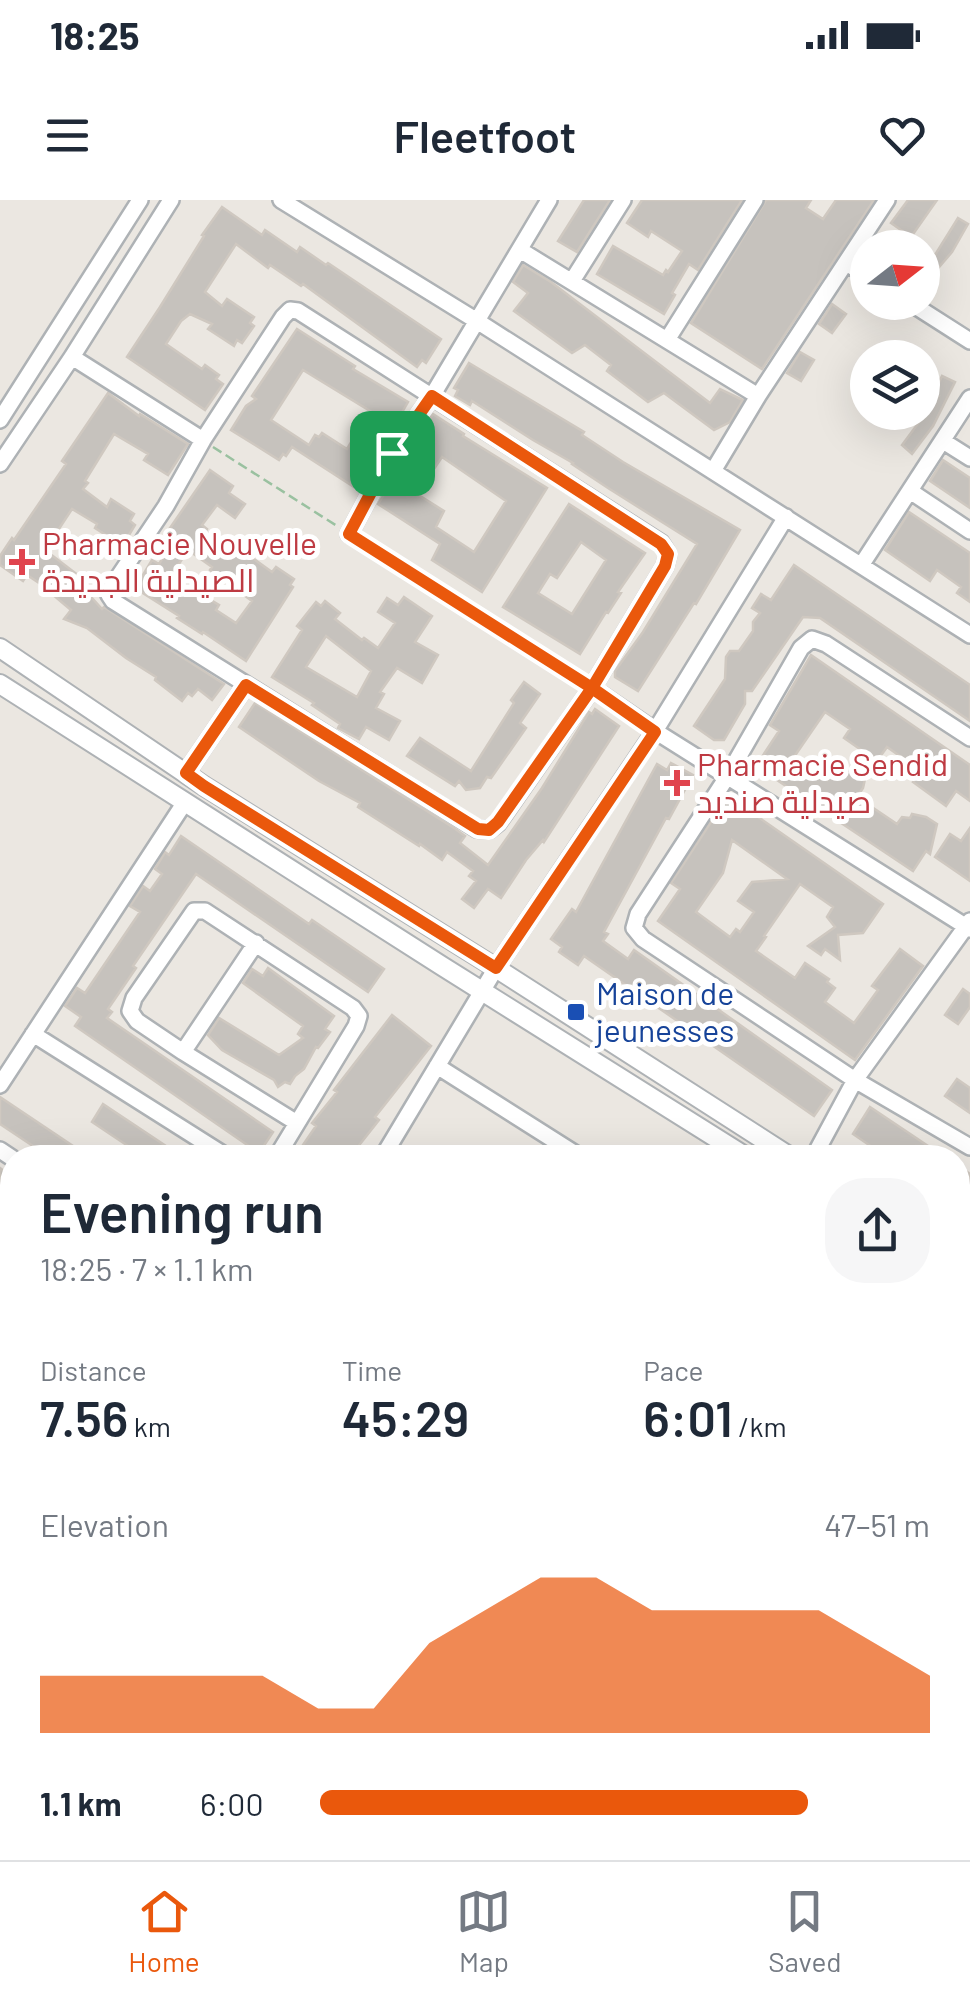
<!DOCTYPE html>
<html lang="en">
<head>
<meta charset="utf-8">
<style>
	body { margin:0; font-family:Barlow,Cairo,sans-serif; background:#f6f6f7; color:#1f2937; height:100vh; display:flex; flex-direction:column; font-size:38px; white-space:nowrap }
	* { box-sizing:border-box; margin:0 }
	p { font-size:32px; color:#747a83 }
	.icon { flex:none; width:55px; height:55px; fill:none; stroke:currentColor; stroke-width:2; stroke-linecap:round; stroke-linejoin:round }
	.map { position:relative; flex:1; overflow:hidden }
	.panel { position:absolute; left:0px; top:945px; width:970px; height:715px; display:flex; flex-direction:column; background:#fff; border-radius:40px 40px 0 0; box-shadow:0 10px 40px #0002 }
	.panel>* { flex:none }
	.needle { width:65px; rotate:73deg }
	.buttons { position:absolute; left:850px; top:30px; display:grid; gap:20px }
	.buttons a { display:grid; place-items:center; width:90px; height:90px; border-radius:50%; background:#fff; box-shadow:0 10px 40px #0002; font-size:50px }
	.pin { position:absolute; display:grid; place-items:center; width:85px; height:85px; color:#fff; margin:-42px; border-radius:20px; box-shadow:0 5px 15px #0006 }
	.round { display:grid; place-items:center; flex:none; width:105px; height:105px; border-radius:40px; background:#f6f6f7 }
	.headline { display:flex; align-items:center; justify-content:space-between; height:170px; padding:0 40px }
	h1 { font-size:55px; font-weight:600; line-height:75px }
	.figures { display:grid; grid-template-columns:repeat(3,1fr); gap:15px; height:170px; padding:10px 40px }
	.figures div { display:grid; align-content:center }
	.figures b { font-size:50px; font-weight:600 }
	.figures small { font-size:28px; font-weight:400 }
	.figures p { font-size:28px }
	.chart { height:280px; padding:20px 40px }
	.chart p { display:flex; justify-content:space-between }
	.chart svg { width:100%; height:180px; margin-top:10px; fill:#ea580c; opacity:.7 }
	ul { padding:0 40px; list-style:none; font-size:32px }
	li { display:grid; grid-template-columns:160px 120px 1fr; align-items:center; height:75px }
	li i { height:25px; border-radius:12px; background:#ea580c }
	.status { display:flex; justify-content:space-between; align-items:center; height:70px; padding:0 50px; background:#fff; direction:ltr }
	.status svg { height:28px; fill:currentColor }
	header { display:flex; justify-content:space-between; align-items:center; height:130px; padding:0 40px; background:#fff; font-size:45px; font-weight:600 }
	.tab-bar { display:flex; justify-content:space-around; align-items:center; height:140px; border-top:2px solid #e0e1e3; background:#fff; font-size:28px; color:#747a83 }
	.tab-bar a { display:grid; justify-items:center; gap:5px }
	.tab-bar .selected { color:#ea580c }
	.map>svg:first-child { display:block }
</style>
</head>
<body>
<div class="status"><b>18:25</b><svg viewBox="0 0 49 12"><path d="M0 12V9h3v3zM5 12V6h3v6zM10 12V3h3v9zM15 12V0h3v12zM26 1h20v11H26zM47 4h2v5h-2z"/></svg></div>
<header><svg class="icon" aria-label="menu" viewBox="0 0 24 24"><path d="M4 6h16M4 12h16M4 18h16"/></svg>Fleetfoot<svg class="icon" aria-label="heart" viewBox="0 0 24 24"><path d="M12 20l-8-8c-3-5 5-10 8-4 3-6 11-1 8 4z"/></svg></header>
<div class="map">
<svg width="970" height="1660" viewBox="0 0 970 1660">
	<rect width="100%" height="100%" fill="#ebe7e1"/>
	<!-- green -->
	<path fill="#c3e0bf" d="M0 1211 12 1219V1445L0 1463Z"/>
	<!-- building -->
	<path fill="#c6c2bd" stroke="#cfc8c0" stroke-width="2.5" fill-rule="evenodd" d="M584 0H610L577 52 558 41Z
		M642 0H742L698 70 689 64 672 93 675 95 664 114 597 74 613 46 663 75 666 70 668 72 682 51 651 31 648 37 627 23Z
		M766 0H811L806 8 823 19 836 0H874L762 169 691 123Z
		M908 0H937L911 37 891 23Z
		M222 7 262 35 265 30 297 52 300 47 326 65 328 63 441 139 426 163 422 160 417 167 303 84 301 86 270 65 268 68 236 44 205 92 222 106 227 99 254 117 250 123 254 126 242 143 237 140 234 146 208 129 212 124 190 114 181 121 166 144 202 169 205 165 219 175 216 179 223 184 205 210 127 157 160 107 204 36 202 35Z
		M958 18 968 24 952 52 928 80 923 76 922 57 928 50 935 55Z
		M523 65 551 82 710 203 720 189 743 200 730 222 714 230 664 193 648 202 607 171 611 165 585 145 572 153 514 111 528 93 513 82Z
		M832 104 846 114 832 133 819 124Z
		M297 129 355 166 353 169 408 202 377 256 374 254 354 287 292 247 286 256 283 254 279 260 231 230 246 206 256 199 252 196ZM303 170 370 211 347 249 322 233 319 237 315 235 309 245 271 220Z
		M800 152 814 160 801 181 787 173Z
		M469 163 584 232 582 235 623 262 740 330 696 404 694 403 638 491 615 477V471L643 432 697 344 608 288 572 264 573 263 533 240 472 201 470 205 455 196 458 190 454 188Z
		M942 176 955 182 933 226 912 254 902 245 937 198 930 201Z
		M108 193 139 216 140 214 188 244 168 275 144 260 148 254 114 234 85 281 88 283 83 289 107 307 111 299 134 314 130 321 135 325 126 340 121 337 117 342 95 328 97 324 72 309 45 350 87 382 83 388 102 409 104 407 224 484 212 500 198 489 192 496 188 493 182 501 155 480 156 477 126 458 87 428 64 419 71 410 39 383 27 375 23 381 0 365V356L12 338 14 340 66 264 62 261Z
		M433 214 464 234 463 236 547 288 482 392 432 360 440 344 378 304 416 244 413 242ZM442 257 506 301 474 352 436 327 444 311 417 294Z
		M943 260 970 278V308L930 281Z
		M210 270 233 286 229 293 245 304 235 318 217 305 202 325 207 329 204 334 225 349 230 342 272 372 276 367 294 379 290 385 293 387 246 461 203 432 202 434 177 418 179 416 135 388 152 360 159 364 169 348 161 341ZM188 350 212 367 210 370 252 401 236 423 216 410 219 405 194 390 192 393 169 379Z
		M569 304 645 353 618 392 621 393 608 413 606 412 580 454 503 407ZM581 342 606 360 572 414 538 393 550 374 557 378Z
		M909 312 970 353V402L957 393 961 387 937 370 930 381 885 350Z
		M794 365 970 485V521L820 418 803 417 752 491H745V504L724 540H714L694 526 725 479 726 457 730 451H739L753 431V422L760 413 752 408 761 394 771 400Z
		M404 397 432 416 415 442 438 455 422 483 397 468 380 492 384 494 376 508 400 521 389 540 366 527 359 539 338 528 340 524 312 505 314 503 272 477 302 430 297 426 316 402 321 406 325 401 340 413 335 419 362 440 364 438 378 448 395 423 378 412 387 398 398 405ZM326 436 371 471 357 497 306 467Z
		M811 455 970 565V601L956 591 946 606 913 582 921 571 887 547 877 561 844 538 850 529 825 512 794 557 827 580 832 573 841 575 844 571 855 573 865 579 863 588 857 597 897 624 902 617 910 618 912 614 926 617 937 624 930 654 926 651 913 671 756 566 779 531 770 525Z
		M524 482 540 494 520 523 526 528 491 578 487 577 480 588 466 590 459 581 455 586 407 556 420 538 471 571 514 503 511 500Z
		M255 503 454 628 465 636 460 643 488 665 542 588 589 512 592 514 595 509 619 526 544 642 543 640 526 660 501 698 488 689 474 708 462 699 476 681 469 676 473 671 447 652 442 660 420 644 419 646 358 607 360 603 319 581 239 527Z
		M671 563 693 575 669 619 666 618 604 732 608 734 603 741 628 759 634 750 832 890 814 916 584 756 578 765 559 752 562 747 551 739 572 709 576 712 657 564 667 570Z
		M728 596 883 704 863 733 838 735 840 760 825 749 821 755 808 746 835 727 827 717 833 707 800 684 764 736 766 737 756 751 795 778 805 763 829 779 827 782 835 788 825 802 854 823 878 790 872 786 900 749 923 766 855 860 658 721 680 689 671 683ZM732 640 787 679 752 682 738 701 754 712 740 732 736 729 730 737 696 712 723 673Z
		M970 628V681L935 657 950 634 961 641Z
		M181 636 309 724 312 720 384 769 368 792 196 674 133 766 136 768 108 809 112 812 107 818 273 932 259 953 75 826 81 817 65 806 77 788 85 793 140 712 130 706 143 686 150 691 162 674 155 669 165 652 169 655Z
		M268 768 334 816 325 829 330 832 318 848 316 847 304 869 295 876 290 884 285 882 278 887 274 880 222 850 208 835 219 818 279 855 303 838 298 834 303 826 243 783 252 769 263 776Z
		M963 789 970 794V807L958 824 945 815Z
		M392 815 431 846 375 917 379 920 349 958H294L316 926 312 923 337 892 334 890Z
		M957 879 970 888V913L945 896Z
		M0 897 91 958H51L0 924Z
		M103 904 184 958H146L92 922Z
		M870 907 946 958H888L853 934Z
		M958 965 970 974V1012L958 1004Z
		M0 968 12 977V1012L0 1003Z
		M970 1601V1651L955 1660H924L918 1648H958V1609Z"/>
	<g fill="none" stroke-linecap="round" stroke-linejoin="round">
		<!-- service casing -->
		<g stroke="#aeb2b5" stroke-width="12">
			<path id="service" d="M0 1510 12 1492
				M967 1660 970 1658"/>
		</g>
		<!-- minor casing -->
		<g stroke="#aeb2b5" stroke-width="20">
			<path id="minor" d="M281 0 477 121 970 435
				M520 50 758 196
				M846 63 868 76
				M572 81 623 0
				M909 102 970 141
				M290 110 298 111 661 343 668 354 665 366 592 488 498 623 489 630 477 629 113 401 109 395 111 388 166 306 203 240 283 117Z
				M667 140 755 0
				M72 157 203 240
				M0 220 140 0
				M943 241 970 258
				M0 264 72 157 171 0
				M713 271 758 196 887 0
				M910 291 970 331
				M349 334 392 253 432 196 549 0
				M862 364 970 198
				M592 488 655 531 970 729
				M970 538 826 444 812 439 801 448 727 577 638 714 634 728 643 739 855 880 970 947
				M186 573 246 485
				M33 834 229 958
				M183 852 256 743
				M437 866 582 958
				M0 885 185 602
				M0 950 12 958
				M276 958 356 826 359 816 353 808 205 711H194L134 798 130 811 137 821 183 852 297 923
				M382 958 496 768 655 531 786 317
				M813 958 855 880 970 721
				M0 1035 12 1043
				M958 1195 970 1203
				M0 1197 12 1205
				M958 1402 970 1387
				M0 1555 12 1536
				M958 1581 970 1573
				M225 1648 245 1660
				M713 1648 729 1660
				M904 1648 913 1660
				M132 1660 140 1648
				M827 1660 847 1648"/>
		</g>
		<!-- tertiary casing -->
		<g stroke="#aeb2b5" stroke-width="22">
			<path id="tertiary" d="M0 448 204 586 496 768 792 958
				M0 484 442 766 748 958
				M958 1060 970 1068
				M958 1090 970 1098
				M958 1265 970 1248
				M669 1660 679 1648"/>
		</g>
		<!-- path -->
		<path stroke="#9ac1a0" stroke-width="2.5" stroke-dasharray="10 5" stroke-linecap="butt" d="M213 247 337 326
			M361 341 578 479"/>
		<!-- service -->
		<use href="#service" stroke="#fff" stroke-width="8"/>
		<!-- minor -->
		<use href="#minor" stroke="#fff" stroke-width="15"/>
		<!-- tertiary -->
		<use href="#tertiary" stroke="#fff" stroke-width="18"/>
	</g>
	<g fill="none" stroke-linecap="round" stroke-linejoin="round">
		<!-- route casing -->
		<g stroke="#fff" stroke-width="20">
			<path id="route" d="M392 253 349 334 592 488 655 532 496 768 204 586 186 573 246 485 478 629 489 630 498 622 592 488 665 366 668 354 661 344 432 196 392 253"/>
		</g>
		<!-- route -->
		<use href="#route" stroke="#ea580c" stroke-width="12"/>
	</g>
	<!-- markers -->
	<g fill="#e0444e" stroke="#fff" stroke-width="4">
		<path d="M17 347h10v10h10v10h-10v10h-10v-10h-10v-10h10z"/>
		<path d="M672 568h10v10h10v10h-10v10h-10v-10h-10v-10h10z"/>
	</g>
	<rect fill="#1a4fb4" stroke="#fff" stroke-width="4" x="566" y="802" width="20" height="20" rx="5"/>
	<g text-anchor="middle" stroke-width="10" stroke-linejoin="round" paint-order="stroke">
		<!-- health labels -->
		<g font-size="32" fill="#be3a42" stroke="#fff" text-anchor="start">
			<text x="42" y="355">Pharmacie Nouvelle<tspan x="42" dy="37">الصيدلية الجديدة</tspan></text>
			<text x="697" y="576">Pharmacie Sendid<tspan x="697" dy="37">صيدلية صنديد</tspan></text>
		</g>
		<!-- transit labels -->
		<g font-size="32" fill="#164399" stroke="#fff" text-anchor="start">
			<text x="596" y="805">Maison de<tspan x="596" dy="37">jeunesses</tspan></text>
		</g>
	</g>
</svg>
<div class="buttons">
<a><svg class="needle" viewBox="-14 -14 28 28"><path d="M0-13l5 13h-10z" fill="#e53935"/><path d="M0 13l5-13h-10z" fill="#747a83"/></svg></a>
<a><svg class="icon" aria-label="layers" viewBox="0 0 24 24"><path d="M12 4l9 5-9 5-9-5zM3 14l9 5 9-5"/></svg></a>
</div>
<div class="pin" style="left:392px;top:253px;background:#1e9e55"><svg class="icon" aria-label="arrive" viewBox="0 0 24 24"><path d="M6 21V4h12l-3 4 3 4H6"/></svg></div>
<section class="panel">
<div class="headline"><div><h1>Evening run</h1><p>18:25 · 7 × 1.1 km</p></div><a class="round"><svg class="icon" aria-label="share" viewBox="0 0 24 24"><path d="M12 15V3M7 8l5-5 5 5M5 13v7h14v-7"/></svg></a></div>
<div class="figures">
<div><p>Distance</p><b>7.56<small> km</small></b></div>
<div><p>Time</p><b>45:29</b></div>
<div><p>Pace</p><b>6:01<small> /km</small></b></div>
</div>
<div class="chart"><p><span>Elevation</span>47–51 m</p>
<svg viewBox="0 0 160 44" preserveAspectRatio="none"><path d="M0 44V30L10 30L20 30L30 30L40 30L50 38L60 38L70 22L80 14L90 6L100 6L110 14L120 14L130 14L140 14L150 22L160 30V44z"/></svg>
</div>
<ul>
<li><b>1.1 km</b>6:00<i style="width:80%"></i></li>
</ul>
</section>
</div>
<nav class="tab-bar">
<a class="selected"><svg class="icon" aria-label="home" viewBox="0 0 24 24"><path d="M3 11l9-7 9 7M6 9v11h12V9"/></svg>Home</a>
<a><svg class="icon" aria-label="map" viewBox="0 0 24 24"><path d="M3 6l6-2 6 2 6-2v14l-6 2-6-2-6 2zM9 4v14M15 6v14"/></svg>Map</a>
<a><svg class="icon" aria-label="saved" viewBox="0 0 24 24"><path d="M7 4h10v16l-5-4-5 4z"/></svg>Saved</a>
</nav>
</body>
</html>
